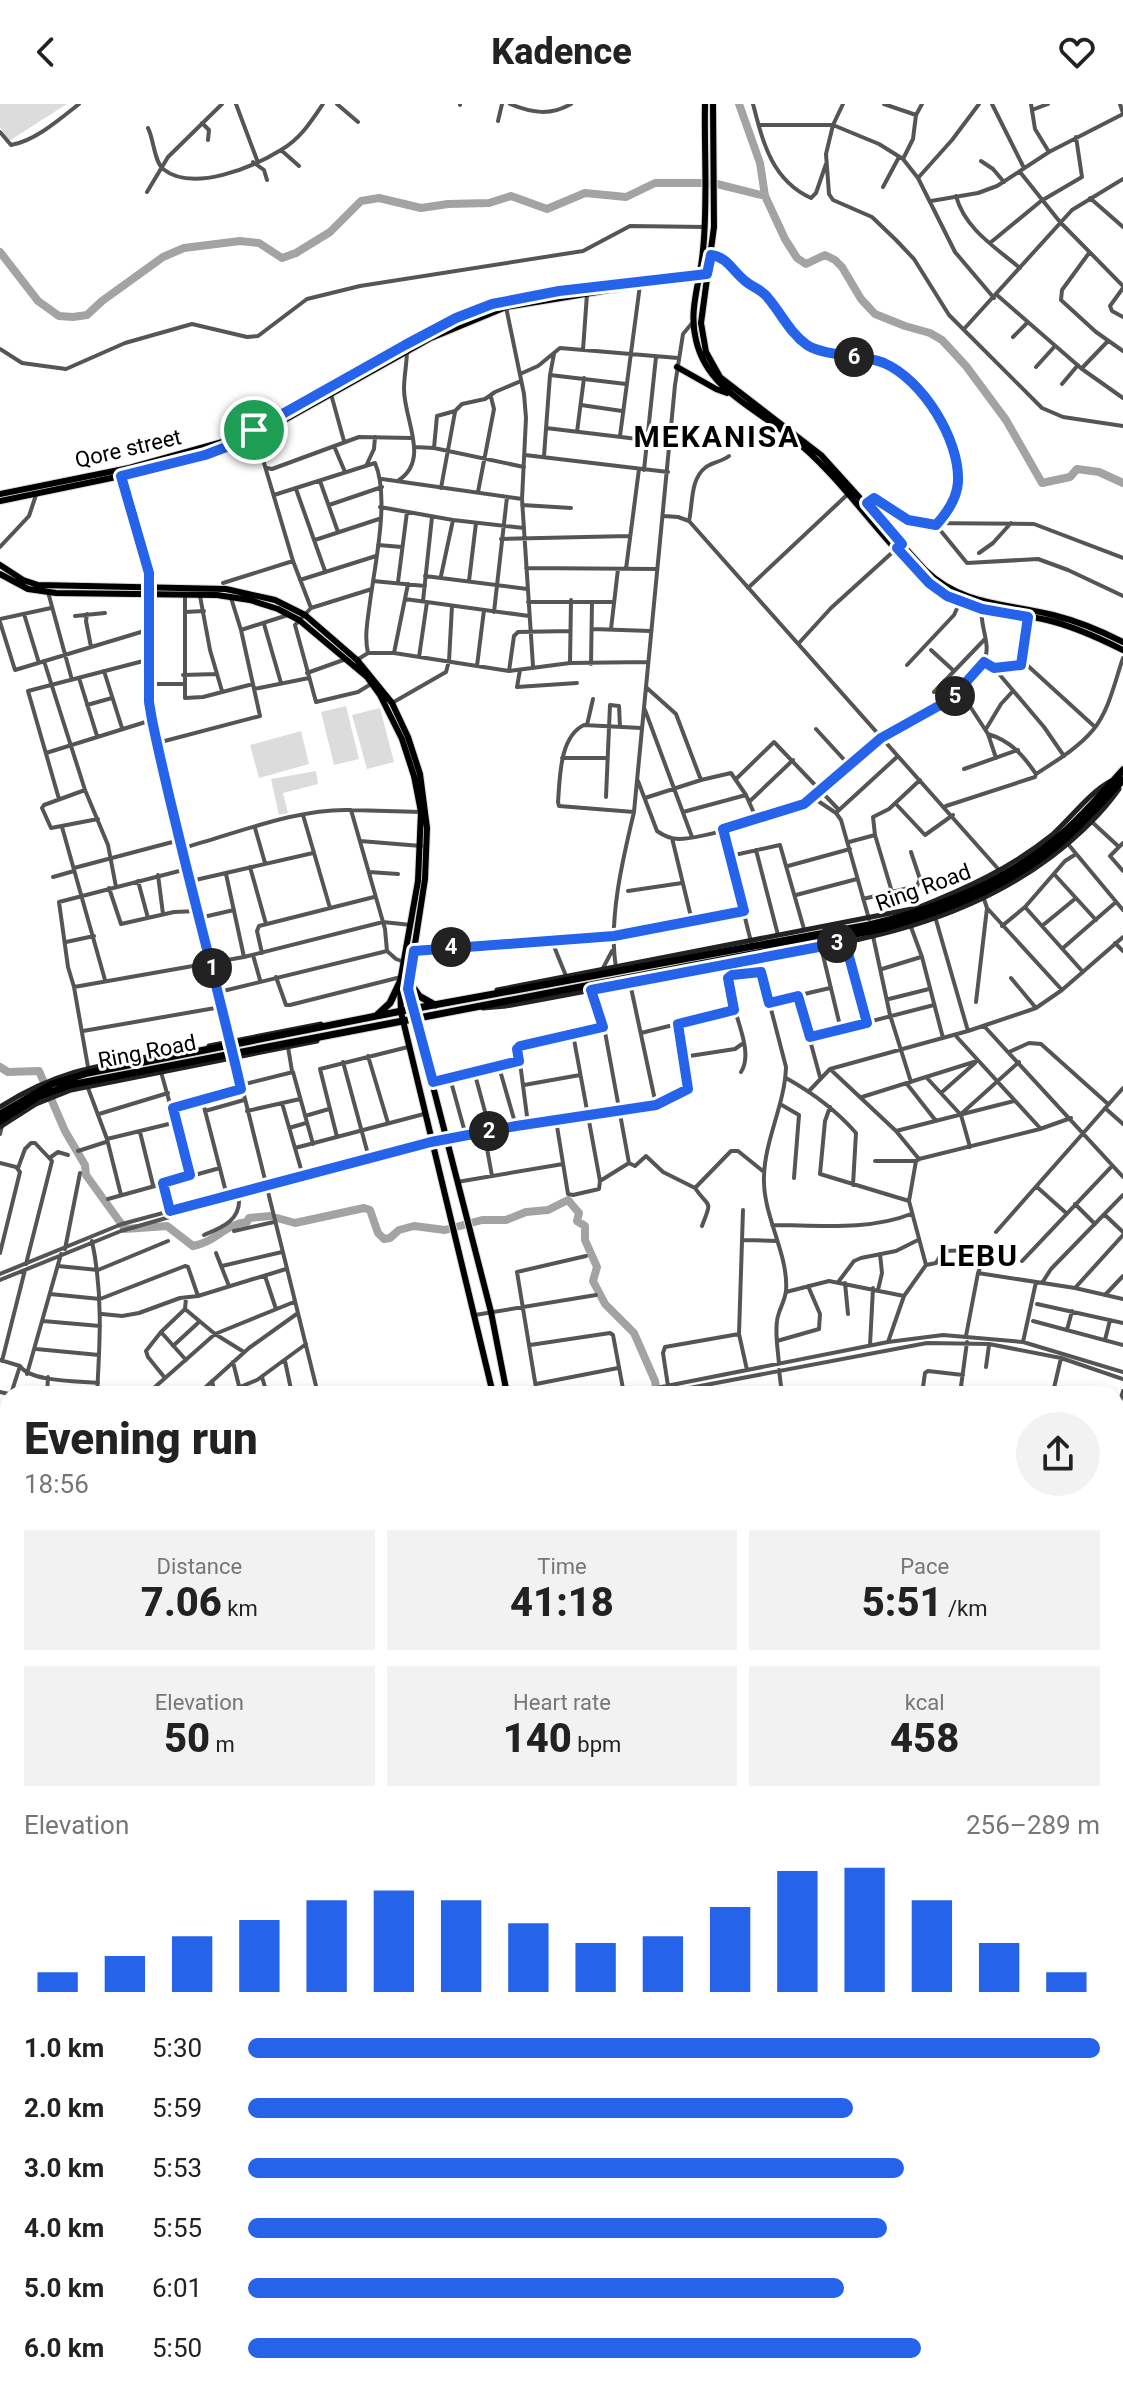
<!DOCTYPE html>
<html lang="en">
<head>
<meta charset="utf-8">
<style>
	body { margin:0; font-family:Roboto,sans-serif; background:#f2f2f2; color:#222; height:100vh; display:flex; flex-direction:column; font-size:30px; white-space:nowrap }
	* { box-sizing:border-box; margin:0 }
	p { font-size:26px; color:#767676 }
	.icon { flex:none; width:44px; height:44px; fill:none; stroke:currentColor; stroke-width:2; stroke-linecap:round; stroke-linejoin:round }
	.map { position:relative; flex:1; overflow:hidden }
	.drawer { position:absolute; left:0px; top:1282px; width:1124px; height:1010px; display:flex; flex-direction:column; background:#fff; border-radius:24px 24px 0 0; box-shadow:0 4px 12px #0003 }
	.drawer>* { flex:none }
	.pin { position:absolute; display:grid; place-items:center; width:68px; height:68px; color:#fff; margin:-34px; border:4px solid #fff; border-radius:50%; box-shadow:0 2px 8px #0007 }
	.km { position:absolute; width:40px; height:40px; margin:-20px; border-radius:50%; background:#222; color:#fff; font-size:22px; line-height:40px; text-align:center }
	.round { display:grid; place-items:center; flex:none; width:84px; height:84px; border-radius:42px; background:#f2f2f2 }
	.summary { display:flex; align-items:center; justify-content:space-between; height:136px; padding:0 24px }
	h1 { font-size:44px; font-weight:800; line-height:60px }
	.stats { display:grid; grid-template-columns:repeat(3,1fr); gap:12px; height:136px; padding:8px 24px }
	.stats div { display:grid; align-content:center; border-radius:0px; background:#f2f2f2; text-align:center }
	.stats b { font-size:40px; font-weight:800 }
	.stats small { font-size:22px; font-weight:400 }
	.stats p { font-size:22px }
	.chart { height:224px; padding:16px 24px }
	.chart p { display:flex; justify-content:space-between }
	.chart svg { width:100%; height:144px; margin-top:8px; stroke:#2563eb; stroke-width:6 }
	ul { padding:0 24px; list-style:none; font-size:26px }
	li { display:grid; grid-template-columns:128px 96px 1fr; align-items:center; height:60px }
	li i { height:20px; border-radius:10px; background:#2563eb }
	header { display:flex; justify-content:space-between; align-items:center; height:104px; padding:0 24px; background:#fff; font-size:36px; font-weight:800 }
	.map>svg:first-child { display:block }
</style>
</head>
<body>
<header><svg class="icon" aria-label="back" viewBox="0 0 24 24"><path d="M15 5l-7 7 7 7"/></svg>Kadence<svg class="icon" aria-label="heart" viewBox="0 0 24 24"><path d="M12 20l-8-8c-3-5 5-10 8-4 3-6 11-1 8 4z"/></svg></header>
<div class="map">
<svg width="1123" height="2291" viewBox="0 0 1123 2291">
	<rect width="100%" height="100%" fill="#fff"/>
	<!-- green -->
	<path fill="#dcdcdc" d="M0 0H67L9 37 0 23Z
		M346 602 359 655 334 661 321 608Z
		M380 604 394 658 367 665 352 611Z
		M301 627 309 660 259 674 250 641Z
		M316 667 318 680 283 689 288 709 279 711 271 675Z"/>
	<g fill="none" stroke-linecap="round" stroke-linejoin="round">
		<!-- river -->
		<path stroke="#a3a3a3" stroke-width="8" d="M739 0 760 59 765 92 785 135 797 154 806 160 825 151 835 156 842 163 861 195 875 210 905 222 930 229 942 236 966 262 1006 316 1042 379 1070 373 1077 365 1099 368 1123 379
			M0 148 38 197 59 212 73 213 87 211 102 197 163 153 184 144 240 137 259 139 282 154 296 149 330 128 361 97 379 94 421 104 448 100 489 99 511 92 547 105 585 89 626 93 655 79H713L765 92
			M0 963 8 968 39 967 65 1027 85 1061 86 1071 125 1125 167 1122 193 1142C216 1138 225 1120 247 1118L249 1114 271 1112
			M277 1114 295 1119 364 1104 370 1106 378 1129 384 1135 390 1134 399 1126 414 1122 445 1126 482 1116H506L526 1108 548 1106 568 1096 579 1109 577 1117 585 1122V1136L597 1163 593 1177 605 1200 634 1229 655 1277 657 1290
			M1116 1331 1123 1338
			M0 1572 8 1567
			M1116 1662 1123 1660
			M363 2291 399 2284"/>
		<!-- primary casing -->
		<g stroke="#dbdbdb" stroke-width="8">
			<path id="primary" d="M705 0C704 49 708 98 703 146 701 176 688 205 696 236 707 285 755 304 791 333 847 377 883 442 938 486 972 507 1009 508 1047 516 1073 522 1099 534 1123 546
				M713 0 714 123 701 219 706 248 720 273 821 351 925 466C962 502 1006 499 1053 511 1077 517 1101 527 1123 538
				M677 263 716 285 727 289
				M0 390 129 364 237 334 429 228 492 200 559 187 702 170
				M0 397 121 372 219 347 256 332 431 234 506 203 640 181 702 175
				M0 461 23 476 38 481 226 485 275 496 305 511 357 556 392 599 408 633 420 670 427 724 425 775 408 885 491 1208 507 1290
				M0 470 28 485 56 489 217 491 250 496 278 505 299 516 367 573 380 591 402 635 414 672 421 708 418 777 400 878 401 908 493 1290
				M1116 2036H1123
				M1116 2044 1123 2043
				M40 2291 44 2284
				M58 2291 61 2284"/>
		</g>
		<!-- highway casing -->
		<g stroke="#dbdbdb" stroke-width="9">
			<path id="highway" d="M408 876 419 892 435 901
				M376 912 390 899 400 878
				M0 1010 52 980 88 969 412 905 869 821C940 804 1008 777 1063 729 1085 710 1103 688 1123 666
				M0 1017 38 993 70 981 881 825C951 806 1018 779 1072 729 1090 712 1106 694 1123 676"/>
		</g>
		<!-- street -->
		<path stroke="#555" stroke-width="4" d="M236 0 257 56
			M337 0 358 18
			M510 0C532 9 550 12 571 0
			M753 0C763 39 772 76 811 94L816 89 826 60
			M843 0 833 21 826 50 829 90 833 96 872 113 896 136 914 155 949 211 1042 304 1063 313 1123 322
			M884 0 916 11
			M992 0 1024 64
			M1031 0 1035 25 1049 48
			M1120 0 1123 9
			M460 1V0
			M1032 6 1048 0
			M498 17 502 0
			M202 19 209 26 208 36
			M759 21H833L879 40 903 55 918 74 955 148 994 194
			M148 24C154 36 154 57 163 65 193 89 253 63 281 46 300 35 311 18 323 0
			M0 28 11 41C35 37 60 15 79 0
			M281 46 299 62
			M903 55 913 35 916 11 922 0
			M981 57 993 65 1004 78
			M253 58 264 66 267 76
			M1020 68 1060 118 1122 181
			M918 74 952 36 979 0
			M883 83 899 53
			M147 88 168 53 222 0
			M956 92C965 125 995 143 1020 164
			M1090 94 1123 123
			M931 97 978 89 997 82 1049 48 1123 10
			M990 139 1041 97 1082 73 1076 33
			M1089 149 1062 186 1061 196 1096 228 1123 247
			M711 151C727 153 732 166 744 176 751 183 762 185 768 194 781 209 790 229 807 241 826 253 862 251 884 259 923 275 960 336 958 378 957 394 947 409 936 421
			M1123 184 1110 202 1112 207 1123 213
			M997 191 1082 265 1123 294
			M506 203 524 290 526 314 522 395 533 562
			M964 225 1072 106 1123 75
			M1013 233 1028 218
			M0 245 22 259 66 265 125 239 192 220 247 233 258 232 307 195 360 182 583 147 630 122 705 123
			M583 246 587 190
			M1036 263 1055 242
			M1082 264 1108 237
			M520 270 538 262 560 244 678 254
			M550 271 626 280
			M1062 280 1078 261
			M331 290 344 337
			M581 301 622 307
			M546 324 646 336
			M577 328 584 274
			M256 332 293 457 311 504
			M620 332 640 181
			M334 342 345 368
			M414 343 434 344 524 363
			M434 344 437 312 455 307 462 300 485 295 495 288 521 277
			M525 351 668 368
			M544 352 550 271 554 250
			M367 360 374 345 375 333
			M267 364 272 365 359 333 411 334
			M644 366 656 253
			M121 372 149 469 151 501 149 598 157 639 318 1290
			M382 375 522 395
			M399 376C430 355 404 316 404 285 404 272 407 259 407 246
			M320 377 338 428
			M441 384 455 308
			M296 385 325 467
			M478 388 494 305 491 293
			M274 391 375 359C390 393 375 460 370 498 368 514 364 533 368 549
			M867 399 874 394 908 416 919 419 1034 420 1123 454
			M329 401 382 383
			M522 401 571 404
			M380 403 453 416 524 424
			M664 412 678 413 689 417 1000 767
			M689 417C693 399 690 375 706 363 713 358 721 358 729 352
			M936 421 967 459 1038 455 1068 466 1123 492
			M501 435 629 432
			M315 436 379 415
			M378 441 402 443
			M0 443 29 412 36 391
			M979 449 993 439 1011 419
			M526 464 657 465
			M626 465 639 365
			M425 472 527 485
			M441 472 453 416
			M300 476 376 452
			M373 477 425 482
			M469 477 476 419
			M398 478 407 408
			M223 479 293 457
			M748 484 848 390
			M48 488 72 576
			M185 492V594L203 593 253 580
			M200 492 210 546 222 587
			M405 495 529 512
			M423 497 432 413
			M528 498H613
			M185 508 204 507
			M494 508 507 393
			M24 510 39 559
			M87 510 86 517 91 543
			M75 512 105 509
			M0 515 51 504
			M0 518 15 566 151 525
			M264 520 281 579
			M593 525 650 527
			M611 525 618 465
			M241 526 288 511
			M799 539 831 504 895 446
			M931 546 954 567
			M394 549 408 480
			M419 553 427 498
			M357 556 368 549H394L509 567 570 559 648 558
			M44 557 85 686 108 741 116 783
			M984 558 994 564 1044 623 1064 652
			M570 559 571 496
			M591 560 592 498
			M907 561 954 511 960 498
			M1021 561 1028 513
			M477 562 484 506
			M994 564 1027 561 1095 623
			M520 566 517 583 577 579
			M104 567 122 624
			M509 567 514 532 518 528 570 527
			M307 569 346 555
			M183 571 217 570
			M79 574 97 632
			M149 580H182
			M371 580 358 588 316 598 295 521 311 504 372 485
			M647 584 676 610 701 676
			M254 585 309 574
			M960 587 988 630 996 654
			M934 588 985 535
			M392 599 446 568 449 557 452 502
			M87 601 112 594
			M645 606 692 733
			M587 621 593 595
			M816 625 849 661
			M986 625 1001 600 1013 587
			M157 639 260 612 241 526 231 494
			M46 649 152 616
			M562 654H608
			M964 665 1018 646
			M1036 670C1056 657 1078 644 1093 626 1109 607 1115 577 1123 554
			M736 675 774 638 839 706
			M638 677 657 727C664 732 671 735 679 735 700 735 785 711 803 700 810 696 815 690 821 684 840 667 861 647 882 633 919 609 959 602 983 559 993 541 979 523 982 505
			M85 686 44 701 42 704 51 724 98 715
			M606 693 610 601 619 602 620 623
			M812 693 836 709 841 716 869 815
			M645 694 701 676 731 669 746 691 757 716
			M59 695 28 587 151 555
			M749 698 793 656
			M896 700 925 731 953 711
			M946 702 1035 673 1036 670C1023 651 1011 637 988 630
			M351 706 421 708
			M838 707 898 652
			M634 708 559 702 558 698C560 675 559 633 584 621L641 624
			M683 708 746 691
			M303 711 330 804
			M1092 718 1118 742
			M62 723 105 876
			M255 724 265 759
			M723 725 751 838
			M672 734 692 817
			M360 737 421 742
			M849 738 875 731
			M1123 739 1110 752 1123 767
			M1068 740 1123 806
			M183 744C235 730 297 704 351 706L385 825 387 847 396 855 404 858
			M756 746 778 831
			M730 752 780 741 804 825
			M788 762 850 745
			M250 763 266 820
			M74 764 180 736
			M369 768 398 770
			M226 770 244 853
			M158 771 163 810
			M1055 771 1096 816
			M53 773 74 767
			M138 777 148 814
			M191 777 313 749
			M109 784 121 820 174 808 198 807
			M628 787 682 779
			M892 788 875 731 873 713 889 705 920 676
			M796 791 857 775
			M863 795 917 782 920 775 911 748
			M984 795 987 804 1062 886
			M1025 803 1083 868
			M199 814 234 806
			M936 816 968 927
			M1002 822 1025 803 1065 757 1076 750
			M1042 822 1076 794
			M911 823 922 853 943 934
			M873 832 890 911 911 978
			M551 835 566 872
			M66 838 94 832
			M845 838 867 919
			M1115 839 1123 847
			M821 843 841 926
			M1063 844 1116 798
			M414 847 614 832 744 807
			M262 849 257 827 259 822 374 793
			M253 851 260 876
			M758 855 786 963C785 1000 765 1035 764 1072 762 1111 789 1150 786 1187 785 1197 778 1207 777 1217 775 1231 778 1246 779 1260
			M616 863C608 816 623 754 634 708L675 281 683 230 693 218
			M603 864 612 847
			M882 865 921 853
			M276 873 286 901H290L401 873
			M1011 874 1036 904
			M630 879 656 1001
			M74 883 244 853 383 818 411 821
			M591 886 605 928 629 1059
			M219 888 387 847
			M798 892 820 973
			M889 895 929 885
			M770 898 830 884
			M976 898 987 804
			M984 922 1123 1073
			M83 927 221 903
			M641 929 734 906
			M955 931 1040 1024
			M810 933 934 901
			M288 943 292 967
			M1009 948 1029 939 1041 940 1108 1000
			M368 952 388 1019
			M683 953 735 945 742 940
			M343 958 369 1054
			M88 963 74 883 68 863 59 798 187 765
			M499 963 516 1022
			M830 965 896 1027 919 1055
			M474 967 490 1026
			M161 968 190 1071
			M741 968C756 945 728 902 728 874L740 869 761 868
			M450 974 466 1032
			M786 974C813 989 836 1006 856 1029L853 1081
			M927 974 961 1011 970 1043
			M433 978 519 957
			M907 980 936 1017
			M241 981 293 968 313 1040
			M524 981 580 971
			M88 984 107 1035 121 1091
			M809 987 830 965 968 927 1036 904 1062 886 1123 833
			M941 989 975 959
			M862 993 977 957
			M202 995 227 1092
			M282 999 303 1072
			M780 1000 799 1011 794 1074
			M830 1003 825 1017 820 1070 909 1097
			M173 1004 241 985
			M1105 1004 1123 1020
			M205 1007 244 996
			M247 1007 300 995
			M99 1010 168 989
			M961 1010 1019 958
			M305 1012 329 1005
			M556 1016 568 1090 573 1091 599 1085 600 1077 573 930
			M528 1020 518 943 603 923
			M289 1024 306 1019
			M896 1027 1014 997
			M140 1028 153 1081
			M484 1028 492 1072
			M0 1030 2 1022
			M337 1033 320 965 408 943
			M107 1035 177 1018
			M295 1044 424 1010
			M78 1047 106 1038
			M51 1053 58 1048 68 1051
			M919 1055 1040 1025 1071 1014
			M875 1057H916
			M0 1059 16 1063 20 1068 0 1149
			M18 1064 25 1045 31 1039H35L52 1057 26 1160
			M600 1077 629 1059 635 1062 646 1052 663 1068 695 1084
			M457 1078 563 1060
			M163 1079 170 1107
			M1037 1083 1065 1108
			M108 1095 220 1064
			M1075 1100 1095 1120
			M743 1106 739 1230 747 1266
			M1105 1111 1123 1128
			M772 1121C816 1121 869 1127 911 1110
			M702 1122C713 1094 709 1105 695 1084L731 1047H738L764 1068
			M234 1127 274 1118
			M996 1128 1123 984
			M204 1131C223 1123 241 1116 239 1093
			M743 1136 777 1137
			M92 1137C103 1189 100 1238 97 1290
			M65 1145 80 1069
			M216 1149 229 1182
			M1022 1157 1111 1063
			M926 1161 936 1159 943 1147 977 1146 985 1151 978 1169
			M58 1162 98 1166 168 1137
			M222 1162 282 1148
			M0 1170 122 1120 267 1081 446 1035 656 1001 688 985 678 920
			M265 1172 276 1205
			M0 1176 121 1127 267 1085
			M839 1177 854 1157 861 1154 896 1147 918 1136
			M845 1179 848 1210
			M1042 1179 1051 1165 1123 1091
			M1075 1184 1123 1131
			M878 1186 882 1169 880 1150
			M786 1188 829 1177 904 1192
			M50 1190 100 1195 185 1162 188 1163 198 1192
			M1105 1191 1123 1172
			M186 1194 185 1205 215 1230 244 1248
			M1037 1200 1123 1219
			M102 1210 122 1212 139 1209 180 1194 198 1192 286 1165
			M475 1211 596 1191
			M43 1217 100 1222
			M1033 1217 1123 1241
			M1067 1226 1072 1207
			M161 1228 186 1256
			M966 1232 978 1169 1075 1184 1123 1195
			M1105 1236 1110 1216
			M777 1237 819 1225 820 1210 808 1182
			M888 1238 904 1192 926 1161 909 1097 916 1057 919 1055
			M1023 1238 1036 1178
			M530 1241 610 1229 613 1231 624 1290
			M870 1241 873 1184
			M173 1242 199 1218
			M36 1245 99 1251
			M0 1256 20 1262C31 1278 78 1277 98 1279
			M2 1257 25 1166
			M285 1257 292 1290
			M233 1258 241 1290
			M986 1263 989 1241
			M779 1266 782 1290
			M27 1270 61 1150
			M262 1273 267 1290
			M165 1274 148 1253 146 1247 161 1228 185 1205
			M212 1277 215 1290
			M536 1280 618 1264
			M668 1282 663 1249 665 1243 739 1230
			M157 1283 164 1290
			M240 1283 257 1276 306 1240
			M1054 1284 1061 1254
			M0 1288 9 1290
			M11 1290 20 1262
			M47 1290 48 1273
			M147 1290 215 1230 294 1198
			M198 1290 249 1244 298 1209
			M537 1290 517 1168 586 1152
			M626 1290 888 1238 943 1231 1023 1238 1123 1268
			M658 1290 927 1239 989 1240 1061 1254 1123 1275
			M922 1290 925 1269 928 1267 963 1271
			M960 1290 967 1238
			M1116 1311 1123 1287
			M0 1330 8 1300
			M0 1353 8 1354
			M1116 1366H1123
			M1116 1372 1123 1381
			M0 1382 8 1385
			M1116 1388 1123 1382
			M0 1393H8
			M1116 1405 1123 1414
			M7 1422H8
			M1116 1435 1123 1429
			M0 1436 8 1465
			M0 1453 8 1481
			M1116 1460 1123 1454
			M1116 1464 1123 1472
			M1116 1481 1123 1475
			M1116 1496 1122 1503 1116 1508
			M0 1619H8
			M1116 1738 1123 1747
			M1116 1788 1123 1786
			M1116 1871H1123
			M1116 1946 1122 1992 1116 1993
			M1122 2043 1123 2058
			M1116 2092 1123 2091
			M1116 2123H1123
			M1116 2197 1123 2196
			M1116 2219H1123
			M0 2248 8 2235
			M1116 2250 1123 2249
			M1116 2281 1123 2280
			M143 2284 145 2291
			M356 2284 357 2291
			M828 2284 829 2291
			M859 2284 860 2291
			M885 2284 886 2291
			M950 2284V2291
			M980 2284 981 2291
			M263 2291V2284
			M1019 2291 1088 2284"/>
		<!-- secondary -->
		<path stroke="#222" stroke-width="5" d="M497 886 917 804C965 785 1011 764 1052 731 1070 715 1091 687 1111 677
			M483 904 506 902C580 889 653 874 726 860 843 839 952 827 1051 753 1077 733 1100 712 1119 685
			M209 942 321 920
			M0 1003C62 963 110 960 180 947
			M0 1023 36 1000 71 986 317 937
			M0 2118 8 2123
			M0 2124 8 2129
			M0 2282 17 2291
			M0 2289 4 2291
			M63 2291 98 2284"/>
		<!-- primary -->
		<use href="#primary" stroke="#000" stroke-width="6"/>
		<!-- highway -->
		<use href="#highway" stroke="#000" stroke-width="7"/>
	</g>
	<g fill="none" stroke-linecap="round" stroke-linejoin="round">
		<!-- route casing -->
		<g stroke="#fff" stroke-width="16">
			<path id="route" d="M711 151C727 153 732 166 744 176 751 183 762 185 768 194 781 209 790 229 807 241 826 253 862 250 884 259 923 276 960 336 958 378 957 394 947 409 936 421L908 416 874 394 867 399 902 440 897 444 929 479 947 492 982 505 1028 513 1021 561 994 564 984 558 951 595 881 634 804 700 723 725 744 807 614 832 414 847 408 885 433 978 519 957 517 945 520 942 603 923 591 886 845 838 867 919 810 933 798 892 769 899 761 868 732 871 728 874 734 906 678 920 688 985 656 1001 516 1022 431 1038 170 1107 163 1079 190 1071 173 1004 241 985C213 862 178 740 152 616L149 598V469L121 372 205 351 256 332 254 326 405 241 456 214 492 200 559 187 707 170Z"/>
		</g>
		<!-- route -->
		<use href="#route" stroke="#2563eb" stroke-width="10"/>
	</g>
	<g text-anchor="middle" stroke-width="6" stroke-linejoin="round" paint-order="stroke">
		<!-- street labels -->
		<g font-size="22" fill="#000" stroke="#fff">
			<text transform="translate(128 344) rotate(-13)" y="8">Qore street</text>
			<text transform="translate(923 783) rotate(-20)" y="8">Ring Road</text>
			<text transform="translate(147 947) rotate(-11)" y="8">Ring Road</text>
		</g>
		<!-- district labels -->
		<g font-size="30" font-weight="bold" letter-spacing="2" fill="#000" stroke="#fff">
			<text x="717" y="343">MEKANISA</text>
			<text x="979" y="1162">LEBU</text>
		</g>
	</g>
</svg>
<div class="pin" style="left:254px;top:326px;background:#1e9e55"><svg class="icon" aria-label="arrive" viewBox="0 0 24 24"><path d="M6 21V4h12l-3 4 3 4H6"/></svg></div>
<b class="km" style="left:212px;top:864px">1</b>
<b class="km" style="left:489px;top:1027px">2</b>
<b class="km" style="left:837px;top:839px">3</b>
<b class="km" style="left:451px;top:843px">4</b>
<b class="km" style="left:955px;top:592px">5</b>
<b class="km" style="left:854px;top:253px">6</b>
<section class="drawer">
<div class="summary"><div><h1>Evening run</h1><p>18:56</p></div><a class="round"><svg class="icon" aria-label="share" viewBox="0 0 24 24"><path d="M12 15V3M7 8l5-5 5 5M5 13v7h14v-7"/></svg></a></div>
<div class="stats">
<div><p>Distance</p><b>7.06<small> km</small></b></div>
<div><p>Time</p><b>41:18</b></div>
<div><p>Pace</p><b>5:51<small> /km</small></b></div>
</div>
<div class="stats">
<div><p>Elevation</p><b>50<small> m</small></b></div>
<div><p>Heart rate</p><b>140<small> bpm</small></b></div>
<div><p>kcal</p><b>458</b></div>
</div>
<div class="chart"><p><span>Elevation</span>256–289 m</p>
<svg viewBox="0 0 160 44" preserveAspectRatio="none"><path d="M5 44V38M15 44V33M25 44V27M35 44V22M45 44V16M55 44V13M65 44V16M75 44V23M85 44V29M95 44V27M105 44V18M115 44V7M125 44V6M135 44V16M145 44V29M155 44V38"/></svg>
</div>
<ul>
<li><b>1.0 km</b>5:30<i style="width:100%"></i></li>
<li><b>2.0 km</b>5:59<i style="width:71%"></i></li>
<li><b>3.0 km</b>5:53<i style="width:77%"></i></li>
<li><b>4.0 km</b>5:55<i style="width:75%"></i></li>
<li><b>5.0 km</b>6:01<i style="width:70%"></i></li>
<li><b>6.0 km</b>5:50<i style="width:79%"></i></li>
</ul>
</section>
</div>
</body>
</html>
